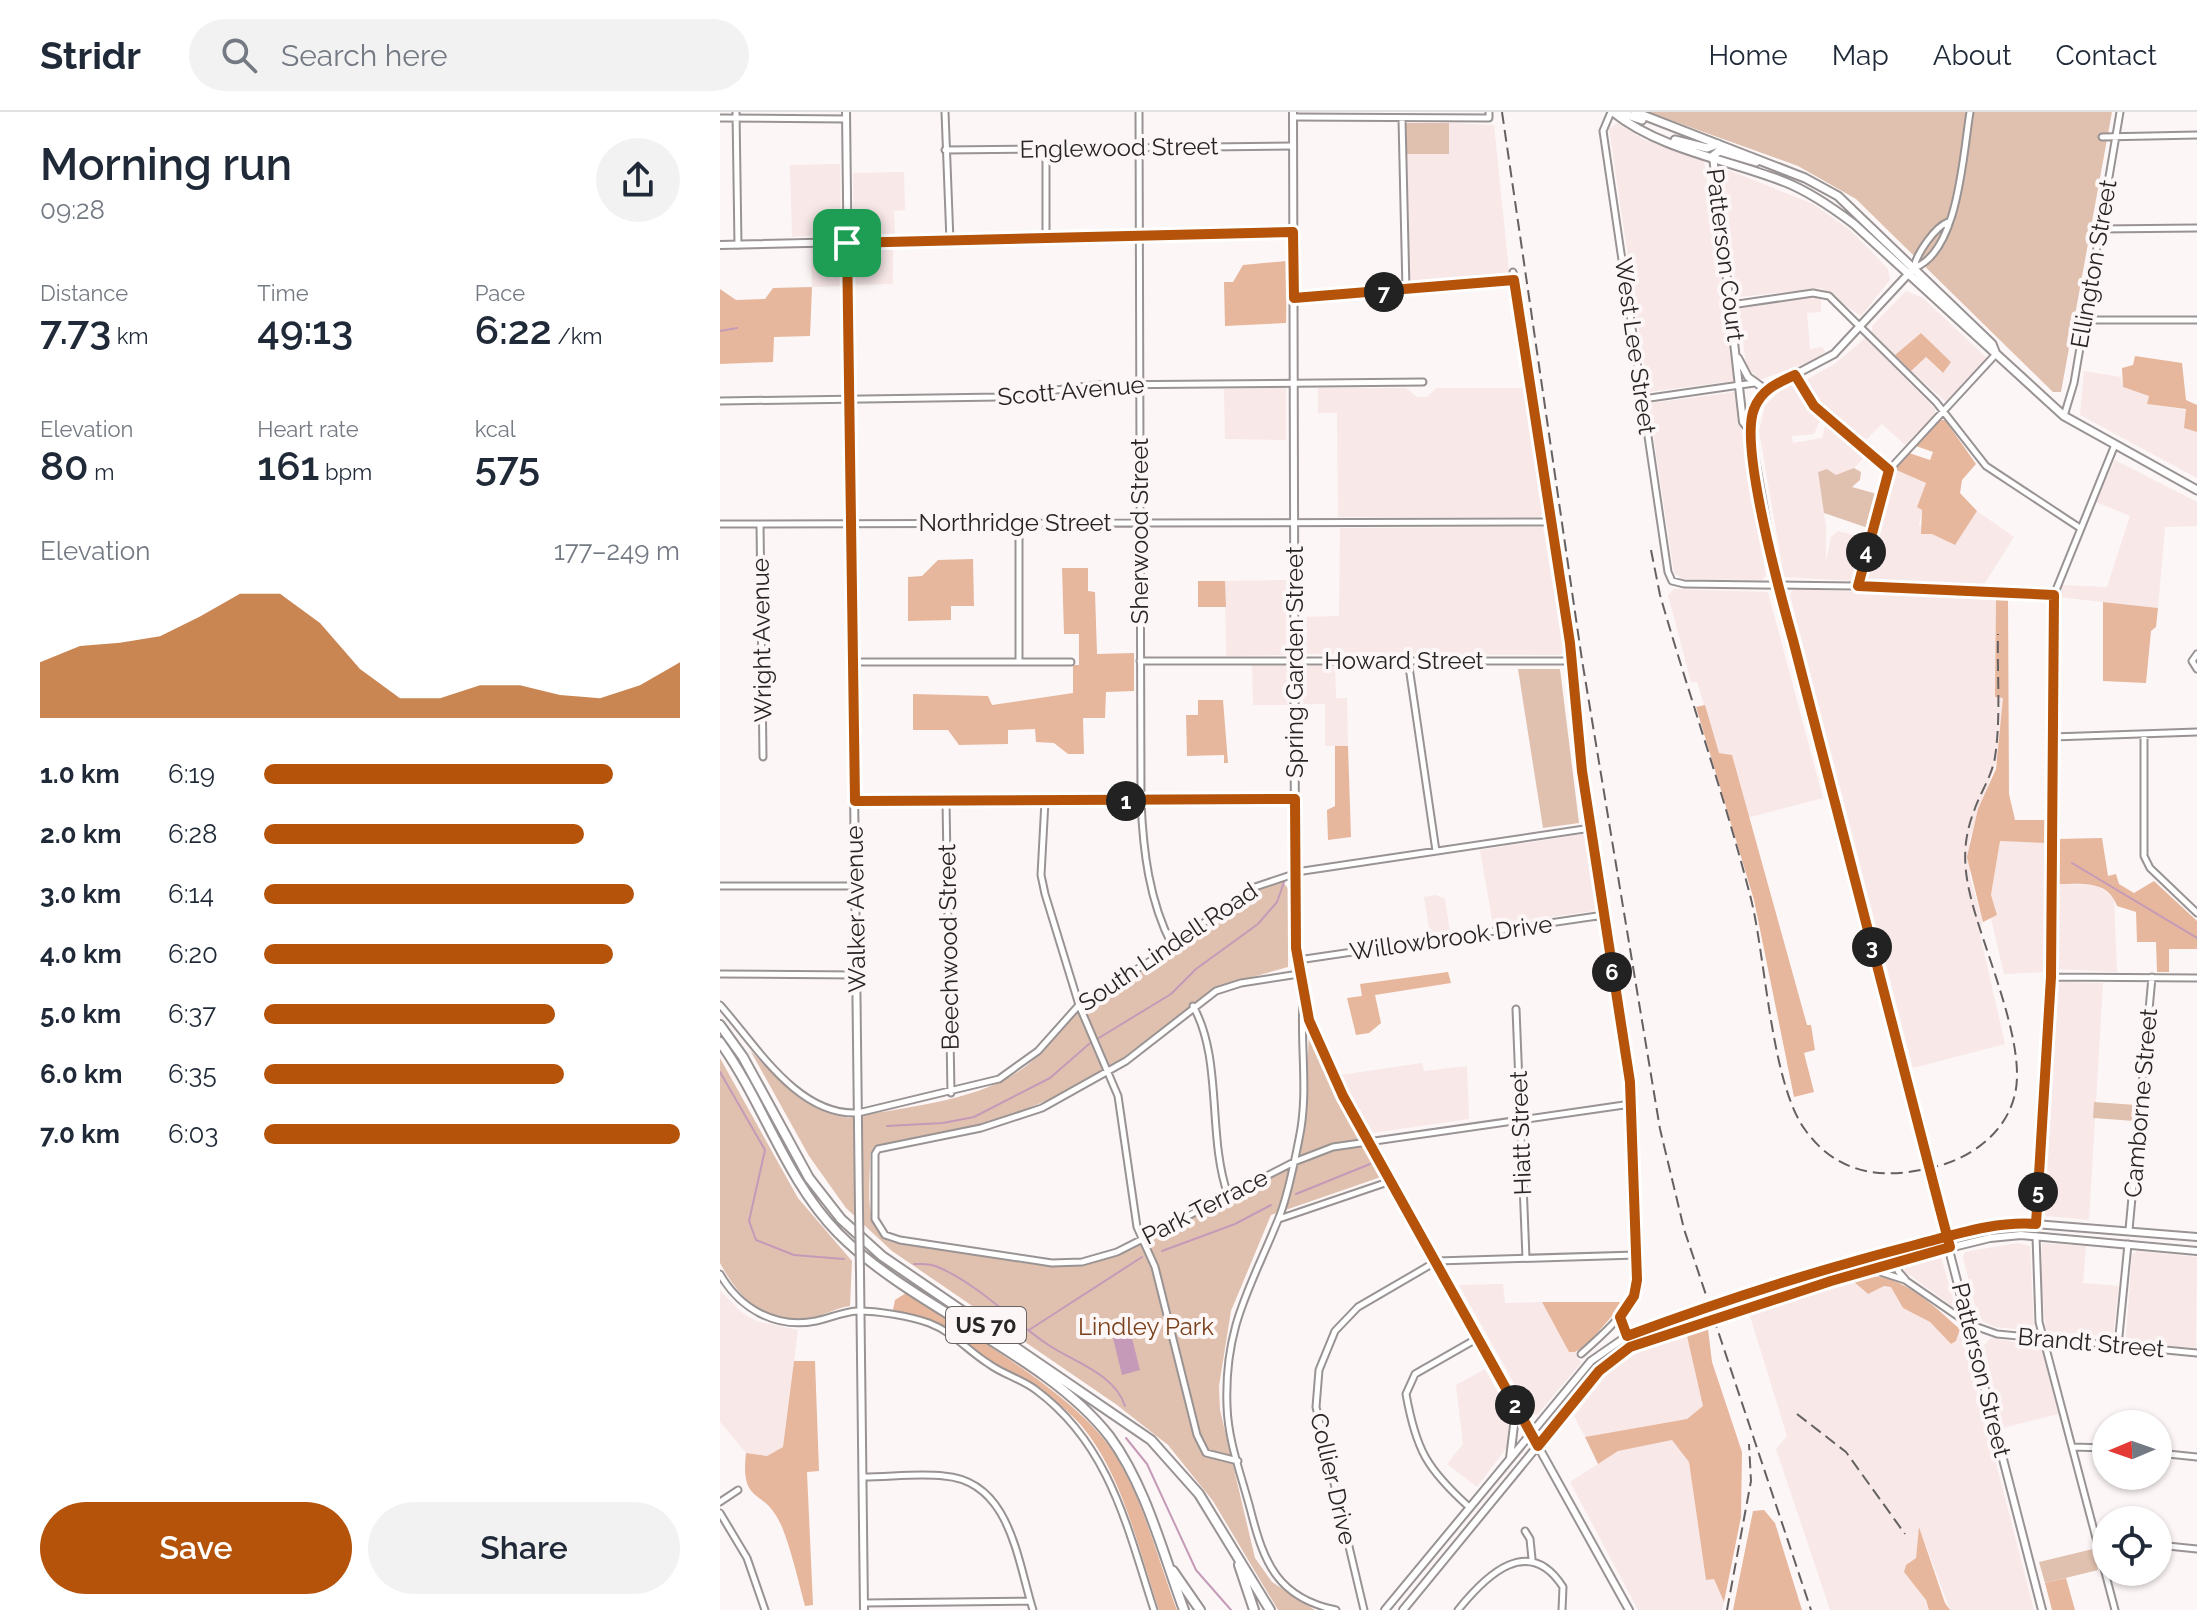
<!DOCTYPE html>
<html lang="en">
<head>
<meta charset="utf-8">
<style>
	body { margin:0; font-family:Raleway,sans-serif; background:#f2f2f3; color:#1f2937; height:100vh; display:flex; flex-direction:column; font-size:30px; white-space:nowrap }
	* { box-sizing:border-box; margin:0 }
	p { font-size:26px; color:#747a83 }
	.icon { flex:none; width:44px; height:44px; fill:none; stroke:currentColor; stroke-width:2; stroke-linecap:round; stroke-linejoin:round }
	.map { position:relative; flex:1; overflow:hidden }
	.details { display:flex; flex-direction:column; background:#fff; width:720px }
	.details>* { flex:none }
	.needle { width:52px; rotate:268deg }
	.fabs { position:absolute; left:1372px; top:1298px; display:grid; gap:16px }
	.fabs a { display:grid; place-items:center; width:80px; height:80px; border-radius:50%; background:#fff; box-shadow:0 2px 6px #0004; font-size:40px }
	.pin { position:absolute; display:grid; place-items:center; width:68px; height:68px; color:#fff; margin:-34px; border-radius:16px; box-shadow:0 4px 12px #0006 }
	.km { position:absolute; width:40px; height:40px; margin:-20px; border-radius:50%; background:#222; color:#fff; font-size:22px; line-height:40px; text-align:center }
	.round { display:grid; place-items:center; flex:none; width:84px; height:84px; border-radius:42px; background:#f2f2f3 }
	.overview { display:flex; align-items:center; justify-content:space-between; height:136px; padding:0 40px }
	h1 { font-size:44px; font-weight:600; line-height:60px }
	.figures { display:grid; grid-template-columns:repeat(3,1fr); gap:12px; height:136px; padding:8px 40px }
	.figures div { display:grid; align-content:center }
	.figures b { font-size:40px; font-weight:600 }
	.figures small { font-size:22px; font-weight:400 }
	.figures p { font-size:22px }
	.chart { height:224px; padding:16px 40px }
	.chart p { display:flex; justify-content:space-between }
	.chart svg { width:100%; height:144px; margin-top:8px; fill:#b45309; opacity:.7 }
	.button { display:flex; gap:16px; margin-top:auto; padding:16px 40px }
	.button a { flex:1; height:92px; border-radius:48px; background:#b45309; color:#fff; font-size:32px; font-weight:600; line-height:92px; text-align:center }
	.button a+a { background:#f2f2f3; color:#1f2937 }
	ul { padding:0 40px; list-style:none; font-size:26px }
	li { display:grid; grid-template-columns:128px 96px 1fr; align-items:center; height:60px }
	li i { height:20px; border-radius:10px; background:#b45309 }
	header { display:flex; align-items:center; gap:48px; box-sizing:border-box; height:112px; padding:0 40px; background:#fff; border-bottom:2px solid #e0e1e3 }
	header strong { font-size:38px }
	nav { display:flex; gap:44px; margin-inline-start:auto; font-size:28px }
	.search { width:560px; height:72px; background:#f2f2f3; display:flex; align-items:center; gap:20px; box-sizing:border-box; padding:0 28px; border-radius:44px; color:#747a83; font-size:30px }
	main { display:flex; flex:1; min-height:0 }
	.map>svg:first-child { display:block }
</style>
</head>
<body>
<header>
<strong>Stridr</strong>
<div class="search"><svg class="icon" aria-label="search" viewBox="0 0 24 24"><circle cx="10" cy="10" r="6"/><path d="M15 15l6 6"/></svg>Search here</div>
<nav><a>Home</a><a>Map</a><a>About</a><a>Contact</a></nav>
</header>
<main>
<section class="details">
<div class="overview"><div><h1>Morning run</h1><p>09:28</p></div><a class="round"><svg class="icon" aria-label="share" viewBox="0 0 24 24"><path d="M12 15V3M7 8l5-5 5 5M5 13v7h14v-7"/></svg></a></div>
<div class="figures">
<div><p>Distance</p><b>7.73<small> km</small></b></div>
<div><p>Time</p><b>49:13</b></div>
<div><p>Pace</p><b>6:22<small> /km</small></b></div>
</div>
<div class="figures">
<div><p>Elevation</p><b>80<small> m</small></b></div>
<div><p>Heart rate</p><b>161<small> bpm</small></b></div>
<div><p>kcal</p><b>575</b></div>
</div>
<div class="chart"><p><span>Elevation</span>177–249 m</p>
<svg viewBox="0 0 160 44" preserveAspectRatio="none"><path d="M0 44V27L10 22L20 21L30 19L40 13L50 6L60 6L70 15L80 29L90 38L100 38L110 34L120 34L130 37L140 38L150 34L160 27V44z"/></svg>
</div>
<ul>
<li><b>1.0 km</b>6:19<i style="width:84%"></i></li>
<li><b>2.0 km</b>6:28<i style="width:77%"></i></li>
<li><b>3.0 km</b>6:14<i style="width:89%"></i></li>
<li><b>4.0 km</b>6:20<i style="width:84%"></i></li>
<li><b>5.0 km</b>6:37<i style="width:70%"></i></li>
<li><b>6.0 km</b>6:35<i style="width:72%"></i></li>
<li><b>7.0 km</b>6:03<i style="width:100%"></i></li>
</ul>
<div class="button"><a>Save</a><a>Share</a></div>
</section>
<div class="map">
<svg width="1477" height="1498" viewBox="0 0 1477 1498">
	<rect width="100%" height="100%" fill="#fdf6f6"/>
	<!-- built -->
	<path fill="#f8e8e8" d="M729 11 774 13 789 159 786 163 689 169 687 42 729 41Z
		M897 11 923 27 984 49 1015 266 1013 269 928 280 889 17Z
		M120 52 121 122 72 125 70 53Z
		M1001 55 1093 92 1130 118 1155 143 1168 157 1170 168 1141 204 1101 176 1018 185 998 60Z
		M184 60 185 98 174 99 175 123H134L133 61Z
		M121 136V174L92 175 91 137Z
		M134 136H173V172L134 173Z
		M1186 179 1203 186 1267 246 1226 290 1191 259 1205 245 1222 261 1231 250 1201 221 1175 243 1152 220V214Z
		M1093 185 1101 186V200L1087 201 1090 237 1102 235 1105 240 1089 250 1039 268 1026 253 1019 197Z
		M1145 226 1215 297V302L1185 333 1162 312 1143 331 1086 275V268L1116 251Z
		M1364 259 1401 265 1403 275 1429 284 1428 292 1467 298 1464 316 1477 320V366L1360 303Z
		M1072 272 1101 306 1094 322 1072 324 1073 331 1102 326 1106 311 1145 345 1134 356 1116 364 1107 357 1098 360 1106 415V449L1111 425 1118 419 1144 426 1132 469 1064 465 1039 319 1045 294 1058 280Z
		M566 276V328L505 327 504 277Z
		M598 276H686L697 285H707L716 276H803L823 401 820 405H618L617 301H598Z
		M1015 280 1046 464 1042 468 962 467 954 461 929 295 932 291Z
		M1395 348 1477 390V414L1445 415 1438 496 1338 485 1342 473 1387 475 1410 404 1376 390Z
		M1174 357 1206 371 1197 395 1202 398 1199 413 1212 422 1235 433 1257 399 1294 425 1263 474 1145 469 1143 466Z
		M823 415 844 539 840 543 581 542 582 505 619 504 620 416Z
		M566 468V543L506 544 505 469Z
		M954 477 1048 480 1103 686 1027 706 1012 643 999 641 977 570H971L948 483Z
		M1073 477 1276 485 1275 585 1283 586 1280 639 1249 729 1250 765 1263 810 1259 818 1285 932 1193 956 1070 483Z
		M532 553H567V593H533Z
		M583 554H615L616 586H627L628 634H605V592H583Z
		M863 722 866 726 877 795 874 799 773 813 760 738Z
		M1280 729 1326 731V860L1284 862 1271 806 1277 803 1271 784Z
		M1337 772 1377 773 1394 786 1397 860 1336 857Z
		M716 783 725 787 730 820 710 823 704 785Z
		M1339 870 1383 871 1369 1108 1326 1104 1323 1099Z
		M702 951 704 959 747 954 749 1007 653 1021 620 963Z
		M1297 1131 1310 1134 1314 1219 1275 1215 1258 1207 1243 1145 1245 1140Z
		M1322 1131 1366 1134 1363 1171 1399 1174 1393 1225 1330 1220 1326 1217 1321 1172Z
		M1417 1139 1477 1145 1476 1236 1410 1230 1406 1225 1412 1143Z
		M1221 1145 1235 1193 1233 1195 1184 1159 1186 1154Z
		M1133 1169 1148 1182 1164 1173 1172 1175 1183 1196 1210 1210 1231 1232 1236 1229 1240 1217 1242 1220 1314 1498H1230L1200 1418 1196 1446 1186 1453 1184 1460 1206 1488 1209 1498H1110L1056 1337 1067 1324 1029 1201Z
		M783 1172 785 1191 822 1190 849 1240H855L861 1251 817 1303 811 1302 739 1173Z
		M0 1178 21 1200 36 1209 78 1218 63 1335 47 1344 26 1341 0 1310Z
		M967 1224 984 1294 967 1307 865 1325 854 1304 887 1262 923 1237Z
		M1271 1226 1321 1235 1338 1302 1283 1316 1264 1233Z
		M765 1257 788 1299 791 1312 787 1335 757 1375 727 1352 743 1332 736 1273Z
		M952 1327 969 1349 986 1468 994 1466 1004 1490 1002 1498H918L850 1370 898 1339Z"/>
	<!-- green -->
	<path fill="#e0c1af" d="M928 0H1392L1341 280H1333L1136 87 1078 54Z
		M686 11H729V42H687Z
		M1134 356 1141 360 1140 368 1132 375 1157 382 1148 416 1104 401 1098 360 1107 357 1116 363Z
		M798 557H840L859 711 823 716Z
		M561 768 568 776V855L494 876 395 952 331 987 267 1012 154 1035 150 1042C151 1070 141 1116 171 1130L317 1153 362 1152 399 1141 580 1051 589 925 661 1065 551 1103 511 1199 499 1274 500 1298 535 1446 552 1470 595 1498H558L493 1389 448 1333 397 1293 172 1139 126 1096 89 1044 30 938C60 969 84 999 129 1006 186 994 259 990 306 954 331 935 346 908 372 889L527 783Z
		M0 946 78 1086 132 1149 130 1194C115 1196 103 1204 88 1207 46 1215 18 1185 0 1151Z
		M1374 990 1416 993 1414 1009 1373 1006Z
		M1373 1437 1378 1458 1325 1471 1319 1450Z"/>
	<!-- forest -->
	<path fill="#e6b79d" d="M567 149 566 211 505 214 504 170H513L523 153Z
		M92 175 90 224 54 225 53 250 0 252V177L16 188 45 187 53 176Z
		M1201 221 1231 250 1223 261 1206 245 1191 259 1175 243Z
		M1415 244 1462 251 1466 288 1477 293V320L1464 316 1466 297 1427 292 1429 284 1403 275 1402 256 1413 253Z
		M1219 308H1225L1256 352 1242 368 1240 381 1257 399 1235 433 1212 422H1201L1202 398 1197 395 1206 371 1174 357 1189 341 1210 348 1213 340 1196 334Z
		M253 447 254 494H231V508L188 509V465L202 464 218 448Z
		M342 456H368V479L375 480 377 542 414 541V579L386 580 385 606H363L364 642H348L334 631 316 630 315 617 288 618V632L239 633 228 618H193V582L268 584 272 593 353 581V553H359V522H344Z
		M478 469H505L506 495H478Z
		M1276 485H1288L1289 682 1295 708H1327L1326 731 1280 729 1271 783 1277 803 1263 810 1247 745 1258 697 1276 657 1283 586 1275 585Z
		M1383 490 1438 496 1436 515 1431 519 1426 571 1383 569Z
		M478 588H503L508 651H504V643L467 644 466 603H478Z
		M985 593 999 641 1012 643 1087 913H1091L1095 938 1084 941 1094 980 1074 985 1034 788 976 595Z
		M615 634H628L631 725 608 728 607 698 615 694Z
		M1382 726 1388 764 1396 762 1399 772 1414 781 1434 769 1477 809V837H1449V860H1437L1436 830H1417L1416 800 1397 794C1388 767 1360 772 1337 772V727Z
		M728 860 731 871 655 883 661 911 649 921 636 923 627 886 642 884 640 872Z
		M1147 1164C1182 1162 1215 1195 1240 1217L1236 1229 1231 1232 1210 1210 1183 1196 1171 1175 1164 1174 1148 1182 1133 1169Z
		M186 1181C244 1219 345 1276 386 1330 420 1374 437 1446 457 1498H439C418 1437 403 1362 360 1312 336 1285 304 1271 275 1251 236 1226 221 1209 173 1198L175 1188Z
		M822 1190H904L867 1233 855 1240H849Z
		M988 1217 992 1250 1022 1340 1021 1405 1004 1490 994 1467 986 1468 969 1350 952 1328 898 1339 878 1352 865 1325 967 1307 983 1294 967 1224Z
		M74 1249H95L99 1359 87 1360 93 1493 85 1494C78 1468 72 1440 62 1415 44 1373 20 1395 26 1341L47 1344 63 1335Z
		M1044 1398 1055 1411 1082 1498H1013L1033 1399Z
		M1199 1415 1225 1491 1230 1498H1209L1206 1488 1184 1460 1186 1453 1196 1446Z
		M1346 1466 1355 1498H1332L1325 1471Z"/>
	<!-- water -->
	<path fill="#c59ab8" d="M410 1218 420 1258 402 1263 392 1222Z"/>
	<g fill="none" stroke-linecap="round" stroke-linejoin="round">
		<!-- stream -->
		<path stroke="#c59ab8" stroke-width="2" d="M0 219 17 216
			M1352 751 1477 826
			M0 960 45 1038 29 1109 36 1128 74 1143 124 1147
			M167 1014 223 1011 254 1005 330 966 369 932 451 882 476 857 538 812 557 790 564 770
			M576 1082 650 1052
			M442 1139 515 1112 551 1093
			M194 1152C202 1152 210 1151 218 1155 257 1172 289 1205 324 1230 350 1249 394 1260 405 1294
			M309 1218 422 1145
			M406 1326 427 1352 476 1458 511 1498"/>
		<!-- street casing -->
		<g stroke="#999393" stroke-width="9">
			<path id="street" d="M16 0 18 133
				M225 0 230 129
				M419 0 421 689C423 738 429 789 452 833
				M891 0 883 19 948 460 952 469 964 472 1133 474 1334 483
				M573 5 769 6V0
				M0 6 126 7
				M682 7 686 178
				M1382 25 1477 23
				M326 37V127
				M225 38 573 34
				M1380 117 1477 116
				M1194 155C1197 141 1215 115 1228 110
				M1194 156C1239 140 1243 41 1250 0
				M793 160 850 535 861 650 910 970 917 1168C910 1201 885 1220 861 1242
				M574 186 794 168
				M1011 193 1093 181 1109 184 1216 290 1266 354 1360 416
				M1365 208H1477
				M1075 263 1094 294 1169 358
				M923 287 1034 271
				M0 289 280 285 376 273 703 270
				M1344 304 1354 271 1400 0
				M0 412 830 410
				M40 412 43 645
				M1138 474 1169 358 1276 242
				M1477 542 1472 549 1477 557
				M688 548 716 739
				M420 549H851
				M132 550H351
				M299 550V412
				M1424 622V744L1430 756 1477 801
				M1333 625 1477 620
				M135 689 575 687
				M325 689 321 763 325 782 359 893 398 984 417 1115 435 1155 477 1323 486 1341 518 1349
				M226 690 231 981
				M0 774H135
				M578 848 884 803
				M0 862 137 863
				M579 862 521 871 496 879 406 949 322 996 261 1016 158 1037 155 1042V1107L165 1123 180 1128 332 1151 362 1150 397 1140 574 1050 613 1035 911 992
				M1331 865 1477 866
				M583 888C580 934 589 981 579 1027 574 1052 569 1079 560 1103 532 1174 504 1212 507 1294 508 1330 522 1365 531 1400 544 1451 558 1486 616 1498
				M0 893C36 933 77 1004 138 1001L279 967 318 939 359 893 435 846 532 776 583 759 871 716
				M473 894C503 947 487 1024 508 1083
				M796 897 806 1146
				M559 1107 671 1069
				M1316 1112 1331 865 1334 483 1394 335
				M1409 1118 1432 865
				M1316 1124 1319 1210 1395 1498
				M1180 1148 1178 1159 1185 1167
				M1151 1157 1185 1168 1249 1212 1277 1222 1477 1241
				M0 1162C20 1197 56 1217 96 1209 110 1206 123 1200 137 1199 159 1199 189 1204 209 1211 233 1220 248 1239 269 1252 284 1263 302 1267 316 1278 390 1333 407 1415 434 1498
				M900 1205 910 1235
				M1398 1234 1408 1132
				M1353 1335 1386 1336
				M1438 1341 1477 1345
				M143 1365C170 1365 198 1361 224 1364 290 1369 297 1447 313 1498
				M0 1390 18 1378
				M749 1395C707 1357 696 1338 686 1282L695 1262 758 1226
				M0 1401 27 1446 45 1498
				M805 1419 810 1427 812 1447
				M1438 1433 1477 1437
				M144 1491 310 1489
				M644 1498 596 1295 599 1258 615 1219 638 1195 717 1149 916 1143
				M738 1498C767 1462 809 1422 843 1475L842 1498"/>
		</g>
		<!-- secondary casing -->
		<g stroke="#999393" stroke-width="10">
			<path id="secondary" d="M126 0 139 1098
				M573 0 575 762C576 835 578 891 609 958L909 1498
				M993 44 1023 310 1030 319
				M0 133 573 120
				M1192 158 1114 242 1046 278 1034 296 1030 319 1057 472 1322 1498
				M1018 246 1028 265 1046 278
				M140 1160 144 1498
				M790 1346 796 1297
				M665 1498 871 1249 907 1224 925 1217 1119 1152 1271 1113 1302 1111 1477 1125
				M683 1498 879 1259 910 1235 1180 1148 1270 1126 1301 1123 1477 1139"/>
		</g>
		<!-- primary casing -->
		<g stroke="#999393" stroke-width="11">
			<path id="primary" d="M893 0C940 38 1010 48 1065 70 1090 80 1113 96 1134 112L1344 304 1477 378
				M899 0 922 8
				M915 0 1085 66 1118 84 1272 232 1276 242
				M955 28 987 36 998 32
				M993 44 999 39 1036 50"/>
		</g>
		<!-- highway casing -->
		<g stroke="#999393" stroke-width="12">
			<path id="highway" d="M0 913 23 945 89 1066 121 1107 162 1144 431 1328 479 1382 550 1498
				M0 930C44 991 65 1067 118 1121 193 1197 325 1241 390 1325 426 1374 443 1442 464 1498
				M519 1453 534 1498
				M453 1459 480 1498"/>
		</g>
		<!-- street -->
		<use href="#street" stroke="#fff" stroke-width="5"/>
		<!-- secondary -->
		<use href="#secondary" stroke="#fff" stroke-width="6"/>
		<!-- primary -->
		<use href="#primary" stroke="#fff" stroke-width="7"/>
		<!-- highway -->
		<use href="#highway" stroke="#fff" stroke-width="8"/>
		<!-- rail -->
		<path stroke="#656162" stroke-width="2" stroke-dasharray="12 6" stroke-linecap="butt" d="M782 0 862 548 940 1017 964 1117 1091 1498
			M931 438 940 483C969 584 1005 685 1031 787 1046 847 1051 973 1086 1019 1121 1067 1172 1068 1225 1052 1258 1041 1287 1017 1295 982 1307 931 1262 835 1250 782 1243 753 1243 727 1254 699 1260 681 1272 664 1275 645 1281 606 1277 562 1278 522
			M1077 1302 1126 1340 1185 1422
			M1007 1498 1031 1369 1029 1332"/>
		<!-- secondary-bridge casing -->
		<g stroke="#999393" stroke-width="10" stroke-linecap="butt">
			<path id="secondary-bridge" d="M139 1098 140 1160"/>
		</g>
		<!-- secondary-bridge -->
		<use href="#secondary-bridge" stroke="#fff" stroke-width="6"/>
	</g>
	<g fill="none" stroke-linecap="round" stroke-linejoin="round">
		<!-- route casing -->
		<g stroke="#fff" stroke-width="16">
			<path id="route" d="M127 131 135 689 575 687 576 836 589 908 623 984 818 1334 879 1259 910 1235 1111 1169 1230 1135 1220 1097 1073 528C1061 485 1019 334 1034 297 1041 278 1057 271 1075 263L1094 294 1169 358 1138 474 1334 483 1331 865 1316 1112C1274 1109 1235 1123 1195 1133 1097 1158 1001 1189 907 1224L900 1205 914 1184 917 1168 910 970 862 659 850 531 794 168 574 186 573 120 127 131"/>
		</g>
		<!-- route -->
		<use href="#route" stroke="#b45309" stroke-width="10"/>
	</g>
	<g text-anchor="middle" stroke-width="8" stroke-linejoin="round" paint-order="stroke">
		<!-- shield labels -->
		<rect fill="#fdf6f6" stroke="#686464" stroke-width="2" x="226" y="1195" width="80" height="36" rx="6"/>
		<g font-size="22" font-weight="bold" fill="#282526">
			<text x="266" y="1221">US 70</text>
		</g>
		<!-- street labels -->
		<g font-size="24" fill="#282526" stroke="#fdf6f6">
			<text transform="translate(399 36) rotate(-1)" y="8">Englewood Street</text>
			<text transform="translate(1005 143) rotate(83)" y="8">Patterson Court</text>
			<text transform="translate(1374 152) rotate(-80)" y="8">Ellington Street</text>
			<text transform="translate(915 234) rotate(82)" y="8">West Lee Street</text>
			<text transform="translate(351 279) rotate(-5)" y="8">Scott Avenue</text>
			<text x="295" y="419">Northridge Street</text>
			<text transform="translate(420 419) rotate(-90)" y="8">Sherwood Street</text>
			<text transform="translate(42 528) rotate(-91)" y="8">Wright Avenue</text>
			<text x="684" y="557">Howard Street</text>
			<text transform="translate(575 550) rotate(-90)" y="8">Spring Garden Street</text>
			<text transform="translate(136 797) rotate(-91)" y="8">Walker Avenue</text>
			<text transform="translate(731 826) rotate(-8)" y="8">Willowbrook Drive</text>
			<text transform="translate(229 835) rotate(-91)" y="8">Beechwood Street</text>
			<text transform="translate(448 835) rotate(-34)" y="8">South Lindell Road</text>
			<text transform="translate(1421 991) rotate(-85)" y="8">Camborne Street</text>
			<text transform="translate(801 1021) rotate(-92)" y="8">Hiatt Street</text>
			<text transform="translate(485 1095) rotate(-27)" y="8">Park Terrace</text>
			<text transform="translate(1371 1231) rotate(5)" y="8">Brandt Street</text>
			<text transform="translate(1261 1258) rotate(76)" y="8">Patterson Street</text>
			<text transform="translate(613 1367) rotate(77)" y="8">Collier Drive</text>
		</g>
		<!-- park labels -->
		<g font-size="24" fill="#7a401b" stroke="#fdf6f6">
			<text x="426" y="1223">Lindley Park</text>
		</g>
	</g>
</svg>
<div class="fabs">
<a><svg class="needle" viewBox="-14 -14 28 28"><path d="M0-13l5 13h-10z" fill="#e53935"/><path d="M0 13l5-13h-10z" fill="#747a83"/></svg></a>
<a><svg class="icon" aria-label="locate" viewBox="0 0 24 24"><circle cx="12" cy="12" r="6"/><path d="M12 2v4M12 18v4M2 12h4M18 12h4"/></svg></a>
</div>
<div class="pin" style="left:127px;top:131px;background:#1e9e55"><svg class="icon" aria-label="arrive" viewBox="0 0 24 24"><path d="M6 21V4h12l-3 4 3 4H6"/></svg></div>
<b class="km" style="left:406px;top:689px">1</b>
<b class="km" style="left:795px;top:1293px">2</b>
<b class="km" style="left:1152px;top:835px">3</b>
<b class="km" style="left:1146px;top:440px">4</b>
<b class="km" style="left:1318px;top:1080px">5</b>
<b class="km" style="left:892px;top:860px">6</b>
<b class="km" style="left:664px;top:180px">7</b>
</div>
</main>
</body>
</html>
